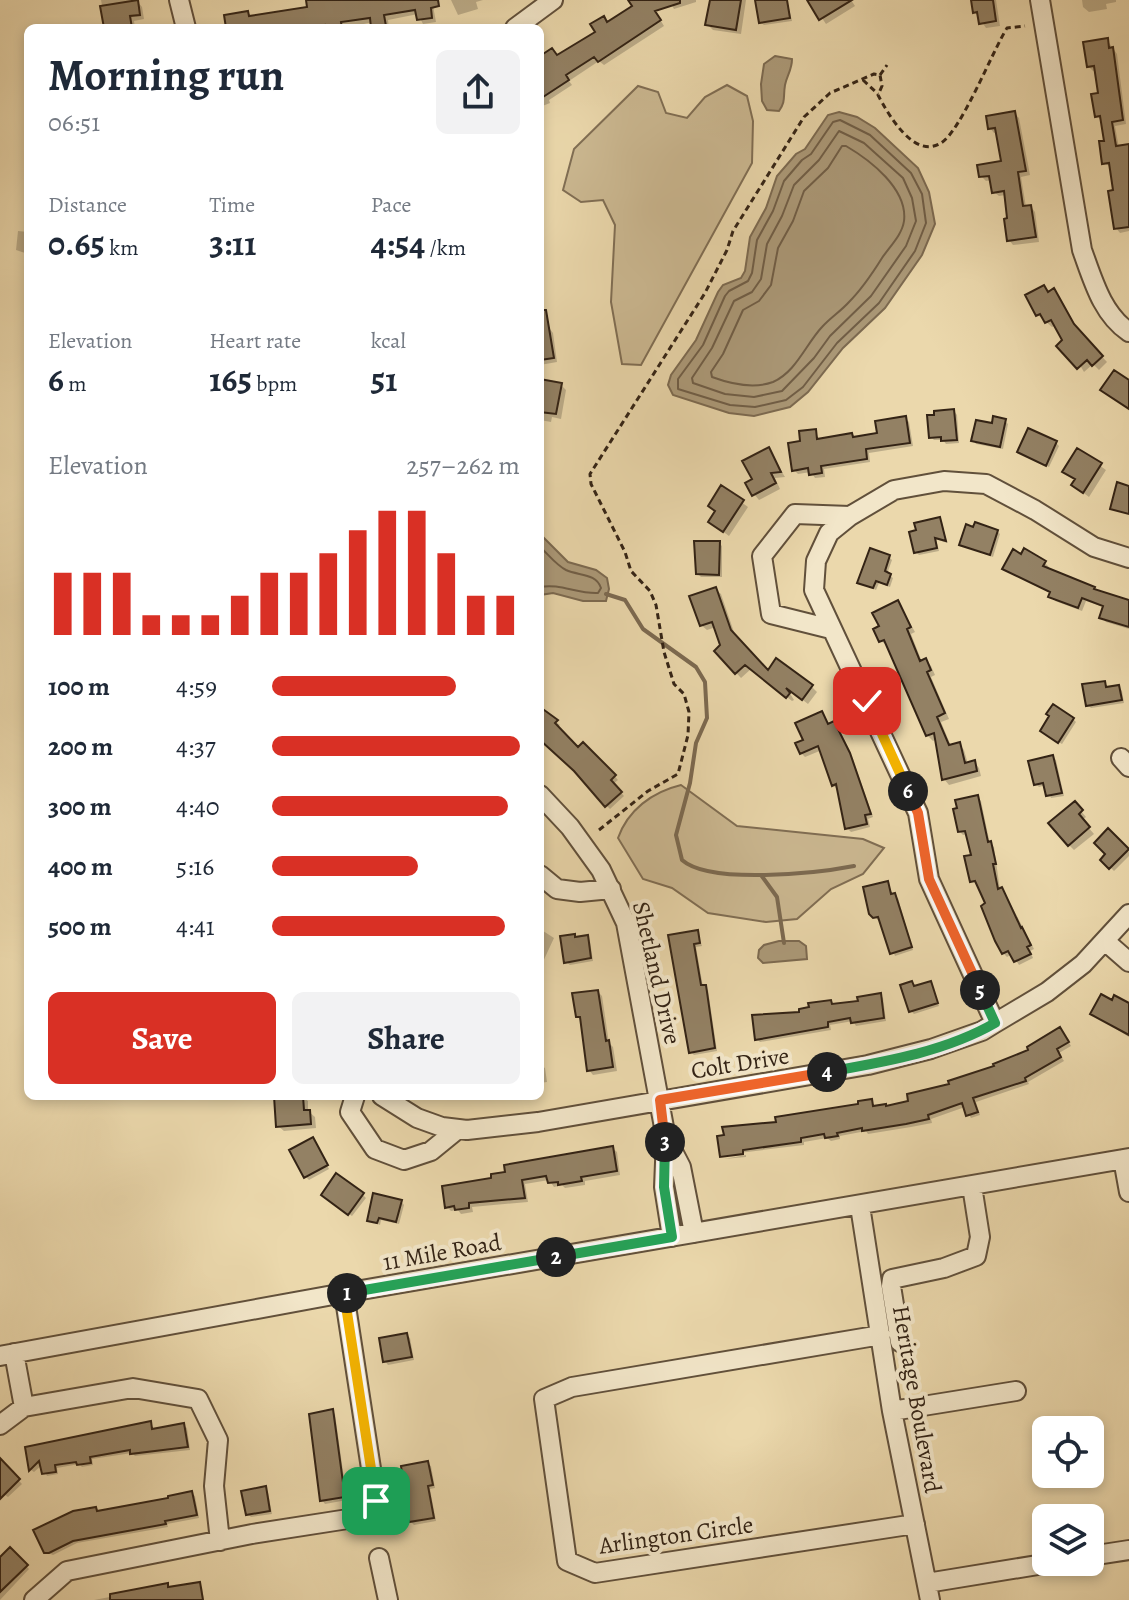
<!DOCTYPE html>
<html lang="en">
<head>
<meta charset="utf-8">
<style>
	body { margin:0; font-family:Alegreya,serif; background:#f2f2f3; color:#1f2937; height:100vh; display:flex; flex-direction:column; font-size:30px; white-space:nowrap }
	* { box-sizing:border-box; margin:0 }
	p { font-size:26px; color:#747a83 }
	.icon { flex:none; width:44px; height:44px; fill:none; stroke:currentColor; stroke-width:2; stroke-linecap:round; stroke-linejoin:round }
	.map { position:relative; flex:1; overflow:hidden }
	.details { position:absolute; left:24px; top:24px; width:520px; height:1076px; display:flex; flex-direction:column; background:#fff; border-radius:12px; box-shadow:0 4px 12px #0003 }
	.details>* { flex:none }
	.fabs { position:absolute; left:1032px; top:1416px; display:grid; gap:16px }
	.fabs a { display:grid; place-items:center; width:72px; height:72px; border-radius:12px; background:#fff; box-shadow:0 4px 12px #0003; font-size:40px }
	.pin { position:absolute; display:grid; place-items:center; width:68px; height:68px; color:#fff; margin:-34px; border-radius:16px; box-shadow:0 4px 12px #0006 }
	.km { position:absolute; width:40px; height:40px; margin:-20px; border-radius:50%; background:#222; color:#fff; font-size:22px; line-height:40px; text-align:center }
	.round { display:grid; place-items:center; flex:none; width:84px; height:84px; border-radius:12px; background:#f2f2f3 }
	.head { display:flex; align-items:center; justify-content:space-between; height:136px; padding:0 24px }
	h1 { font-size:44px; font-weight:600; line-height:60px }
	.figures { display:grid; grid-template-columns:repeat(3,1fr); gap:12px; height:136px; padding:8px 24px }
	.figures div { display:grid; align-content:center }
	.figures b { font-size:34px; font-weight:600 }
	.figures small { font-size:22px; font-weight:400 }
	.figures p { font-size:22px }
	.chart { height:224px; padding:16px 24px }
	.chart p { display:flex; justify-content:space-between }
	.chart svg { width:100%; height:144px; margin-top:8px; stroke:#d93025; stroke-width:6 }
	.cta { display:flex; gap:16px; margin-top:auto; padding:16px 24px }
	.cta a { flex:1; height:92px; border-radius:12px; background:#d93025; color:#fff; font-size:32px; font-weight:600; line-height:92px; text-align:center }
	.cta a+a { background:#f2f2f3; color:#1f2937 }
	ul { padding:0 24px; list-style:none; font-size:26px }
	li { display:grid; grid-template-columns:128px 96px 1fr; align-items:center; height:60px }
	li i { height:20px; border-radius:10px; background:#d93025 }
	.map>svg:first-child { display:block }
</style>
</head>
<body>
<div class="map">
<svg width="1129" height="1600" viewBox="0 0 1129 1600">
	<rect width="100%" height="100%" fill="#ebd8ac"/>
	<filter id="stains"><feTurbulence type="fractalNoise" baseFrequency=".0025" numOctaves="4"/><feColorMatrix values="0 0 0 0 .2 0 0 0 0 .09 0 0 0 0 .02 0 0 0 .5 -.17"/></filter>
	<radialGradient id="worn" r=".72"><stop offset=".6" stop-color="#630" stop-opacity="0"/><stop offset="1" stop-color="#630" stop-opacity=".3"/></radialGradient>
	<!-- green -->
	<path fill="#ccb992" stroke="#806e54" stroke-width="2" d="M727 85 747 96 753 121 752 163 641 365 622 364 611 302 615 225 603 200 581 202 563 190 574 149 638 86 658 92 666 113 687 118 705 97Z
		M681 785 737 826 863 839 884 848 863 874 831 889 797 919 766 922 708 913 672 888 643 879 618 838C628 810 652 792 681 785Z"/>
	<!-- water -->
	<path fill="#ac9a79" stroke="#7c6a51" stroke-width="2" d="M775 56 792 59C792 70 787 75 785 85 783 97 786 101 779 111L767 110 762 101 761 84 764 64Z
		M839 112 857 117 875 128 918 168 929 192 935 224 922 255 885 308 843 348 808 392 790 407 754 416 729 413 673 395 668 385 671 375 696 340 718 292 723 285 741 278 745 271 750 237 766 208 777 176 796 154 805 149 828 115Z
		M540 534 568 562 596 570 607 578 609 589 606 601H583L553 593 540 595Z
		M779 941H799L806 946 807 959 763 963 758 958 759 950 764 945Z"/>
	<!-- shadow -->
	<path fill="#0003" d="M101 0H136L142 7 144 19 134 21 135 28H106Z
		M317 0H432L436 22 423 24 418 14 388 20 389 28H374L373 22 345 28H228L248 14 252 18 309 9Z
		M451 0H483L476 2 478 9 458 15Z
		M631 0H648L664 26 604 65 599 61 569 81 572 85 549 100 550 103 540 107V62L558 57 598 32 604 18 608 23 635 6Z
		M669 0H696V2L674 9Z
		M728 0H746L741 34 713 30 708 25Z
		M757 0H787L792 21 764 25 760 22Z
		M810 0H851L855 6 826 24Z
		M973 0H996L1000 26 986 28 975 12Z
		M1082 0H1116V2L1106 4 1107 9 1089 12 1083 7Z
		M1107 40 1117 54 1126 124 1115 126 1119 148 1129 147V231L1120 233 1116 228 1111 167 1104 163 1106 142 1101 120 1097 116 1100 94 1097 70 1093 71 1088 66Z
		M1014 113 1019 118 1030 175 1021 177 1026 207H1031L1035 212 1039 242 1013 245 1009 240 1010 220 1006 195 999 196 994 192 992 180 986 181 981 176 1003 163 998 132 994 133 990 128Z
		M18 231 28 232V254L16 250Z
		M540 287 544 300H540Z
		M1044 288 1049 293 1054 291 1059 296 1079 332 1107 362 1099 370 1093 364 1084 372 1056 325 1052 327 1038 315 1028 296Z
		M540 316 553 333 557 362 540 365Z
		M540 381 561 385 566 390 561 419 552 417 551 422 540 420Z
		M954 411 957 415 959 443 946 444 943 440H934L931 437Z
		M905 418 909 422 913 446 869 453 870 462 824 469 825 477 815 478 811 472 798 474 794 470 803 442 815 431 820 441 852 435 855 438 879 435Z
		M1005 421 1008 424 1003 449 976 444 973 440 993 425Z
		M1056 443 1059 446 1049 467 1020 452Z
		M768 450 785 477 775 478 780 489 759 500 754 494V480Z
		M1078 450 1106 470 1089 497 1073 485 1076 481 1064 471Z
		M722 488 748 507 729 536 710 522 717 512Z
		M939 519 942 522 947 543 936 539 939 551 919 555 916 552Z
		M997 531 1000 534 993 557 961 545Z
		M719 543 722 546V577H701L698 574Z
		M889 557 892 560 887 574 893 578 890 587 879 583 876 590 860 582Z
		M1045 563 1049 567 1047 570 1094 588 1098 592 1129 601V629L1106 622 1101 617 1104 607 1086 601 1082 611 1055 601 1052 594 1005 569Z
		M715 589 721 594 736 638 768 672 777 661 812 687 817 692 808 704 786 687 794 700 792 701 751 669 741 678 716 651 722 646 716 627 707 630 701 625Z
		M898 602 915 632 911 634 922 662 926 660 931 666 935 675 931 677 949 719 941 722 951 746 959 744 964 750 968 764 974 762 979 768 981 776 949 785 944 779 937 739 933 741 927 735 888 646 881 641 876 630 882 627Z
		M1105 683 1108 689 1119 687 1122 691 1124 703 1091 708 1088 705Z
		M540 710 560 725 557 728 578 749 610 771 618 780 613 784 624 796 610 809 540 738Z
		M821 713 829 726 833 724 837 728 853 759 873 817 868 819 870 827 851 832 847 828 837 789 833 785 822 750 805 757 801 753 805 741Z
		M1073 719 1076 722 1062 744 1045 734Z
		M1053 757 1056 760 1064 796 1051 798 1046 785 1039 787 1036 784Z
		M977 797 981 801 990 844 994 847 1000 890 1005 893 1034 949 1030 951 1033 958 1019 965 1012 954 1007 957 1003 953 988 904 979 884 972 881 973 856 968 834 963 835 959 831Z
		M1074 803 1086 817 1082 820 1094 834 1074 850 1069 845Z
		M1108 831 1129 852V856L1114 871 1103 860 1108 855Z
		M888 883 893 895 898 898 913 950 895 956 881 919 878 920 871 913Z
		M540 929 554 938 541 966H540Z
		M697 932 702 946 696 947 703 987 708 990 717 1051 694 1055 691 1052 670 936Z
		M587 937 590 941 593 961 570 965 566 962Z
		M930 983 939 1006 914 1014 911 1011 915 988Z
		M598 992 602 996 609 1043 613 1047 617 1071 593 1075 589 1070 583 1021 578 1016Z
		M880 995 883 998 886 1021 856 1026 853 1021 830 1025 831 1030 760 1042 757 1039 802 1013 831 1002 835 1006 860 1002Z
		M1112 1002 1129 1006V1037L1092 1014Z
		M1064 1034 1071 1046 1059 1053 1064 1061 1028 1082 1029 1084 976 1102 980 1115 971 1118 965 1107 931 1119 932 1123 911 1127 868 1134 866 1131 840 1136V1139L831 1141 827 1138 804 1142V1145L722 1155 778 1124 871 1101 875 1108H888L911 1103 997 1067Z
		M540 1065 545 1068 547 1082 540 1083Z
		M302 1096 308 1101V1111L315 1117 316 1128 284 1131 278 1126Z
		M315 1143 329 1169 309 1180 306 1177Z
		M612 1148 617 1152 620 1175 585 1181V1185L565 1188 562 1185 554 1187 549 1180 525 1184 528 1202 472 1207 473 1212 461 1214 458 1210 451 1211 447 1207 494 1180Z
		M746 1155V1157L724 1159Z
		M363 1195 366 1198 352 1216 326 1198Z
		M401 1201 404 1205 399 1224 381 1220 380 1225 369 1220Z
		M407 1335 410 1338 414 1360 388 1365 385 1361Z
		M332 1411 335 1414 347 1500 325 1504 322 1500Z
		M151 1423 154 1430 183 1425 187 1428 190 1450 135 1456 132 1453 92 1459 93 1465 82 1467 79 1464 57 1468 58 1474 47 1476 42 1465 34 1472 31 1470 28 1448Z
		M0 1461 22 1484 8 1497 5 1495 0 1499Z
		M427 1463 431 1466 435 1488 430 1489 436 1521 414 1525 411 1522Z
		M265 1489 268 1492 272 1514 251 1517 248 1514Z
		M191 1493 195 1496 199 1518 167 1524 168 1527 77 1543 53 1555 46 1552 95 1509 99 1513Z
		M10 1550 29 1569 0 1600V1560Z
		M199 1584 202 1587 204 1600H94L167 1586 170 1589Z"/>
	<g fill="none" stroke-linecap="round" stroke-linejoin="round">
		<!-- shore -->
		<path stroke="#705e47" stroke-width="2" d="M840 120 870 135 911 173 922 194 926 223 915 251 879 303 837 343 803 387 786 400 755 407 730 405 678 389V379L703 345 725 296 729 291 748 281 752 273 757 240 773 211 784 181 802 160 811 154 833 122Z
			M839 131 864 143 903 178 912 198 916 221 906 246 871 296 830 336 814 358 782 391 754 397 725 394 693 383 692 378 712 348 734 301 752 292 761 279 767 244 782 216 794 185 819 160Z
			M842 146H846C870 160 908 189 904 221 902 235 890 246 882 258 872 274 863 288 849 302 841 311 830 318 822 327 806 344 796 372 773 382 754 389 731 384 712 377L711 372 723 354 743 310 759 301 771 285 778 248 793 221 804 191 828 168Z
			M540 547C548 554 556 565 566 570 579 576 596 573 601 588L598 593C577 594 560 583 540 587"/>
		<!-- stream -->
		<path stroke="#7c6a51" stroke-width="4" d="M606 594 625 600 643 629 696 667 705 682 707 718 696 743 690 783 676 835 682 860C710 885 818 873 854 866
			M761 875 777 897 784 943"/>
	</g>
	<!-- building -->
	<path fill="#938164" stroke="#332315" stroke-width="2" d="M138 0 140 15 130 16 132 28H104L100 6Z
		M306 0H438L439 6 431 8 432 18 417 20 415 10 384 15 386 26 374 28H371L370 18 341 22 342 28H326L325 25 307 28H226L224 15 248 11 249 16 307 7Z
		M628 0H680V3L655 11 661 20 598 62 594 57 566 75 569 80 540 99V56L552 48 557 55 595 32 590 24 604 16 607 22 632 6Z
		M710 0H741L736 30 705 25Z
		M755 0H787L790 18 759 23Z
		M807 0H852L819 20Z
		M971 0H993L996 21 979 24 977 12 973 13Z
		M1108 38 1109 48 1113 47 1123 120 1112 122 1116 146 1129 144V227L1114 229 1108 191 1113 190 1109 163 1102 164 1099 141H1104L1100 116 1095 117 1091 94 1098 93 1094 66 1087 67 1083 42Z
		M1015 111 1026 171 1018 172 1023 206 1031 205 1036 237 1007 241 1004 219 1007 218 1004 191 992 193 989 176 979 177 977 165 1001 161 995 128 988 129 986 116Z
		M1044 285 1048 292 1054 288 1074 324 1103 356 1092 366 1087 360 1077 369 1056 346 1062 340 1051 320 1045 323 1040 314 1036 316 1025 295Z
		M540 310H546L554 358 540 360Z
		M1114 370 1129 380V409L1100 390Z
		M540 379 562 383 556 414 540 412Z
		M954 409 957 440 941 441V437L929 438 927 415H934V411Z
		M906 416 910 443 866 449 867 459 821 466 822 473 809 475 808 468 792 471 788 443 800 441 799 431 816 429 817 439 852 433 853 437 877 433 875 421Z
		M993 416 1006 419 1000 447 971 441 976 420 992 423Z
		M1028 428 1057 441 1046 466 1017 452Z
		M769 447 781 472 771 473 776 483 752 496 745 483 752 479 742 461Z
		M1077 448 1102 463 1083 493 1071 485 1075 479 1062 472Z
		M1117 482 1129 486V514L1110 509Z
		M721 485 744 500 723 532 708 522 715 511 708 506Z
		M940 517 946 541 935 538 937 548 914 553 909 532 916 530 914 523Z
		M975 522 998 530 990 555 959 545 966 524 973 527Z
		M694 541H720L719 575 696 574Z
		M870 548 890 555 885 571 891 574 887 585 876 581 873 588 857 583Z
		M1024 548 1046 561 1043 566 1095 587 1094 589 1129 600V627L1099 618 1103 606 1082 598 1078 608 1048 597 1050 592 1002 569 1013 549 1021 554Z
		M716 587 731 630 768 670 776 658 813 685 802 700 786 688 790 693 786 698 745 665 735 674 714 651 720 645 712 622 700 626 689 596Z
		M898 600 911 627 907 629 920 661 926 658 931 670 927 672 945 713 937 717 949 745 960 742 965 763 975 760 977 771 942 780 934 733 926 736 884 640 879 642 873 629 879 626 872 613Z
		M1105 681 1106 687 1119 685 1122 700 1086 706 1082 684Z
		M1053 704 1074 718 1058 743 1040 731 1049 716 1046 714Z
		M540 707 558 720 555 723 578 747 583 742 616 775 611 780 622 792 605 807 574 771 540 740Z
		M822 711 828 724 834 721 850 753 871 814 865 815 867 824 845 829 836 784 832 786 818 746 800 754 795 743 803 740 795 723Z
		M1053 755 1062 793 1046 796 1043 783 1034 785 1028 761Z
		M978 795 988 842 991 841 996 864H993L998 889 1002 887 1021 928 1022 927 1031 945 1027 947 1031 954 1014 962 1008 951 1002 954 995 941 981 906 985 903 975 881 970 882 964 856 971 855 965 831 958 832 953 809 957 808 955 800Z
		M1075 801 1083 810 1079 814 1090 827 1068 846 1048 823Z
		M1108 828 1129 849 1109 869 1100 860 1105 854 1094 843Z
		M888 881 891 894 895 893 912 947 890 954 878 917 873 918 869 914 863 887Z
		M698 930 700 943 694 944 701 985H706L715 1048 689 1053 668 935Z
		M575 934V937L588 935 591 958 564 963 560 936Z
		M912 981 914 986 931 981 938 1003 909 1012 900 985Z
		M598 990 606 1041 609 1040 613 1067 587 1071 580 1017H576L572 993Z
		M881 993 884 1018 851 1023 850 1018 828 1022V1027L755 1040 752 1015 799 1012V1009L809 1007 808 1003 831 1000 832 1004 858 1001 857 997Z
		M1101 994 1112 1000 1114 995 1129 1003V1035L1090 1014Z
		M1060 1027 1069 1042 1057 1049 1061 1057 1025 1078 1026 1081 973 1098 978 1112 966 1116 962 1103 928 1115 929 1119 906 1124 862 1131V1128L837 1133 838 1136 825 1138 824 1134 801 1138V1142L743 1150V1154L720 1157 717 1136 724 1135 722 1127 776 1122 775 1117 858 1104V1101L872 1099 873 1106 886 1104V1106L908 1101 907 1094 949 1084 948 1081 994 1066 993 1064 1028 1050 1027 1047Z
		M274 1096H303L304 1110H310L311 1124 276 1127Z
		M313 1137 328 1165 304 1178 289 1150Z
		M613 1146 617 1171 581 1177 582 1181 558 1185V1182L548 1183 546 1176 522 1180 525 1198 469 1203V1208L455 1210 454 1206 445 1208 442 1186 491 1178V1174L505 1172 504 1165Z
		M336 1173 364 1193 348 1215 321 1195Z
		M373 1193 402 1200 396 1222 379 1218 377 1223 367 1221Z
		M407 1333 412 1357 383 1362 379 1338Z
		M333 1409 345 1497 320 1501 309 1414Z
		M151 1421 152 1429 184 1423 188 1447 130 1454V1450L90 1457 91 1463 77 1465 76 1462 55 1465 56 1472 42 1474 39 1461 29 1471 25 1447Z
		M0 1458 20 1479 0 1499Z
		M428 1461 433 1485 428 1486 434 1518 409 1522 401 1466Z
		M266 1486 270 1511 246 1515 241 1491Z
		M192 1491 197 1515 165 1521 166 1524 73 1541 49 1553H44L33 1530 73 1511 96 1507 97 1511 168 1498V1496Z
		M10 1547 28 1565 0 1592V1557Z
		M200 1582 203 1600H110V1594L168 1583V1587Z"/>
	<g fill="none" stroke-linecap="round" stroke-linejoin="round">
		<!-- minor casing -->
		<g stroke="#61503b" stroke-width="22">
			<path id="minor" d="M179 0 186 28
				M1040 0 1082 250C1093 280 1102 314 1129 332
				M515 28 553 0
				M831 629 771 614 762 556 795 514 850 516
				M1121 758 1129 767
				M540 795 570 827 601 870 626 923 666 1138 664 1187 672 1237
				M540 875 557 889 580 892 611 889
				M1105 941 1129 962
				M995 1023 929 879 918 813 814 590 816 561 829 533 850 516 894 490 944 481 986 484 1035 510 1094 547 1129 558
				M355 1096 350 1112 375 1149 404 1160 431 1151 458 1129
				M382 1096 417 1118 442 1127 467 1130 538 1122 868 1065 931 1049 982 1031 995 1023 1047 992 1083 964 1129 914
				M666 1138 681 1167 694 1233
				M1123 1159 1129 1192
				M860 1206 892 1411 930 1600
				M881 1335 572 1387 544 1399 567 1561 595 1573 915 1524
				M900 1342 891 1286 892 1279 944 1268 976 1256 980 1237 972 1186
				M14 1353 24 1407
				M0 1356 344 1293 1129 1158
				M892 1411 1016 1391
				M0 1425 24 1407 133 1388 198 1399 218 1440 214 1486 220 1541
				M1090 1556 1129 1550
				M379 1558 388 1600
				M927 1583 1056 1562
				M34 1600 67 1571 252 1534 348 1519 368 1510 376 1501 344 1293"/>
		</g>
		<!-- path -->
		<path stroke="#332315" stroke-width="3" stroke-dasharray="6 4" stroke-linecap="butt" d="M880 75 887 65
			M863 80 878 94
			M599 830 648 791 678 774 688 735 689 712 684 694 674 684 664 652 656 605 650 591 631 571 625 552 591 484 590 474 705 293 727 250 733 231 804 117 830 93 874 74 880 75 882 86 878 95C888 114 914 160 941 143 961 131 992 52 1007 28L1025 26"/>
		<!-- minor -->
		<use href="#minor" stroke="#f2e6c9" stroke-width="18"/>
	</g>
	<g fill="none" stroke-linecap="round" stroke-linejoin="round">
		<!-- split-1 casing -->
		<g stroke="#fff" stroke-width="16">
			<path id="split-1" d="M347 1293H344L376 1501"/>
		</g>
		<!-- split-2 casing -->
		<g stroke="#fff" stroke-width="16">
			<path id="split-2" d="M347 1293 556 1257"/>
		</g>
		<!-- split-3 casing -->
		<g stroke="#fff" stroke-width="16">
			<path id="split-3" d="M556 1257 672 1237 664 1187 665 1142"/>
		</g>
		<!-- split-4 casing -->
		<g stroke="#fff" stroke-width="16">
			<path id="split-4" d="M665 1142 660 1100 827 1072"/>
		</g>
		<!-- split-5 casing -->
		<g stroke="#fff" stroke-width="16">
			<path id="split-5" d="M827 1072C883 1062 945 1052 995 1023L980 990"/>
		</g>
		<!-- split-6 casing -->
		<g stroke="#fff" stroke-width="16">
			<path id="split-6" d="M908 791 918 813 929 879 980 990"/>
		</g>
		<!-- split-7 casing -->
		<g stroke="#fff" stroke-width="16">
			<path id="split-7" d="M867 701 908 791"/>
		</g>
		<!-- split-1 -->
		<use href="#split-1" stroke="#f5b400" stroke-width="10"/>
		<!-- split-2 -->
		<use href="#split-2" stroke="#22a559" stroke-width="10"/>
		<!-- split-3 -->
		<use href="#split-3" stroke="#22a559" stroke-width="10"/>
		<!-- split-4 -->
		<use href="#split-4" stroke="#f0652b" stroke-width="10"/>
		<!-- split-5 -->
		<use href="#split-5" stroke="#22a559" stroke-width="10"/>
		<!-- split-6 -->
		<use href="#split-6" stroke="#f0652b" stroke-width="10"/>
		<!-- split-7 -->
		<use href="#split-7" stroke="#f5b400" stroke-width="10"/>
	</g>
	<g text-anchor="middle" stroke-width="8" stroke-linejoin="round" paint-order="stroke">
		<!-- street labels -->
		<g font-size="24" fill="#332315" stroke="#f2e6c9">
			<text transform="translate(657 973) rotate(77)" y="8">Shetland Drive</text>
			<text transform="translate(740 1063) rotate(-9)" y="8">Colt Drive</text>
			<text transform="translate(442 1252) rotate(-10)" y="8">11 Mile Road</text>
			<text transform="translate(917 1399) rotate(80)" y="8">Heritage Boulevard</text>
			<text transform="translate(676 1535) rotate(-8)" y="8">Arlington Circle</text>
		</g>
	</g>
	<rect width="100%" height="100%" filter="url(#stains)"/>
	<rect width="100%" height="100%" fill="url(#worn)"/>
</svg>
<div class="fabs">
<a><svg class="icon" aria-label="locate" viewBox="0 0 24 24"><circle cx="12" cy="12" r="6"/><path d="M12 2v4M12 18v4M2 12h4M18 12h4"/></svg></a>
<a><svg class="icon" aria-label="layers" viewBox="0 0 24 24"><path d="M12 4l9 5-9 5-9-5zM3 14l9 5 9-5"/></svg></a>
</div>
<div class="pin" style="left:376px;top:1501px;background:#1e9e55"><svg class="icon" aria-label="arrive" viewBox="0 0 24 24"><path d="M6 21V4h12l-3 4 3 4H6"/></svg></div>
<div class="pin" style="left:867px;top:701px;background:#d93025"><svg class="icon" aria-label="check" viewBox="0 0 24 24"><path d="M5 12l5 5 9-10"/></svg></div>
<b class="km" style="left:347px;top:1293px">1</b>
<b class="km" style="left:556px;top:1257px">2</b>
<b class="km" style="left:665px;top:1142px">3</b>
<b class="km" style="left:827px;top:1072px">4</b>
<b class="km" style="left:980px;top:990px">5</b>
<b class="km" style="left:908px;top:791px">6</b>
<section class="details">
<div class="head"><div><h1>Morning run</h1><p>06:51</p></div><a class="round"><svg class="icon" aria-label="share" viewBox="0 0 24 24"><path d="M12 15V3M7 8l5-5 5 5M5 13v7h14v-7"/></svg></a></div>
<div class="figures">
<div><p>Distance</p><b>0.65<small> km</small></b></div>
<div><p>Time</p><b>3:11</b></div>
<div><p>Pace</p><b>4:54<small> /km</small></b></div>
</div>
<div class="figures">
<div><p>Elevation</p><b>6<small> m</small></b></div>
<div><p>Heart rate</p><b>165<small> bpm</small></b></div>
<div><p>kcal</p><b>51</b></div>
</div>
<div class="chart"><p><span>Elevation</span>257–262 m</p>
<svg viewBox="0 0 160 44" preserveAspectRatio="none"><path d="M5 44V25M15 44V25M25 44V25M35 44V38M45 44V38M55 44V38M65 44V32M75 44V25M85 44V25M95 44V19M105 44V12M115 44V6M125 44V6M135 44V19M145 44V32M155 44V32"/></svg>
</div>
<ul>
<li><b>100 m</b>4:59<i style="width:74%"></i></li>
<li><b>200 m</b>4:37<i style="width:100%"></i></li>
<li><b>300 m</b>4:40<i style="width:95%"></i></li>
<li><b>400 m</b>5:16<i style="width:59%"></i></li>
<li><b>500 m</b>4:41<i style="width:94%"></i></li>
</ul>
<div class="cta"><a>Save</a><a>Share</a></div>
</section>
</div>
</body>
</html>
